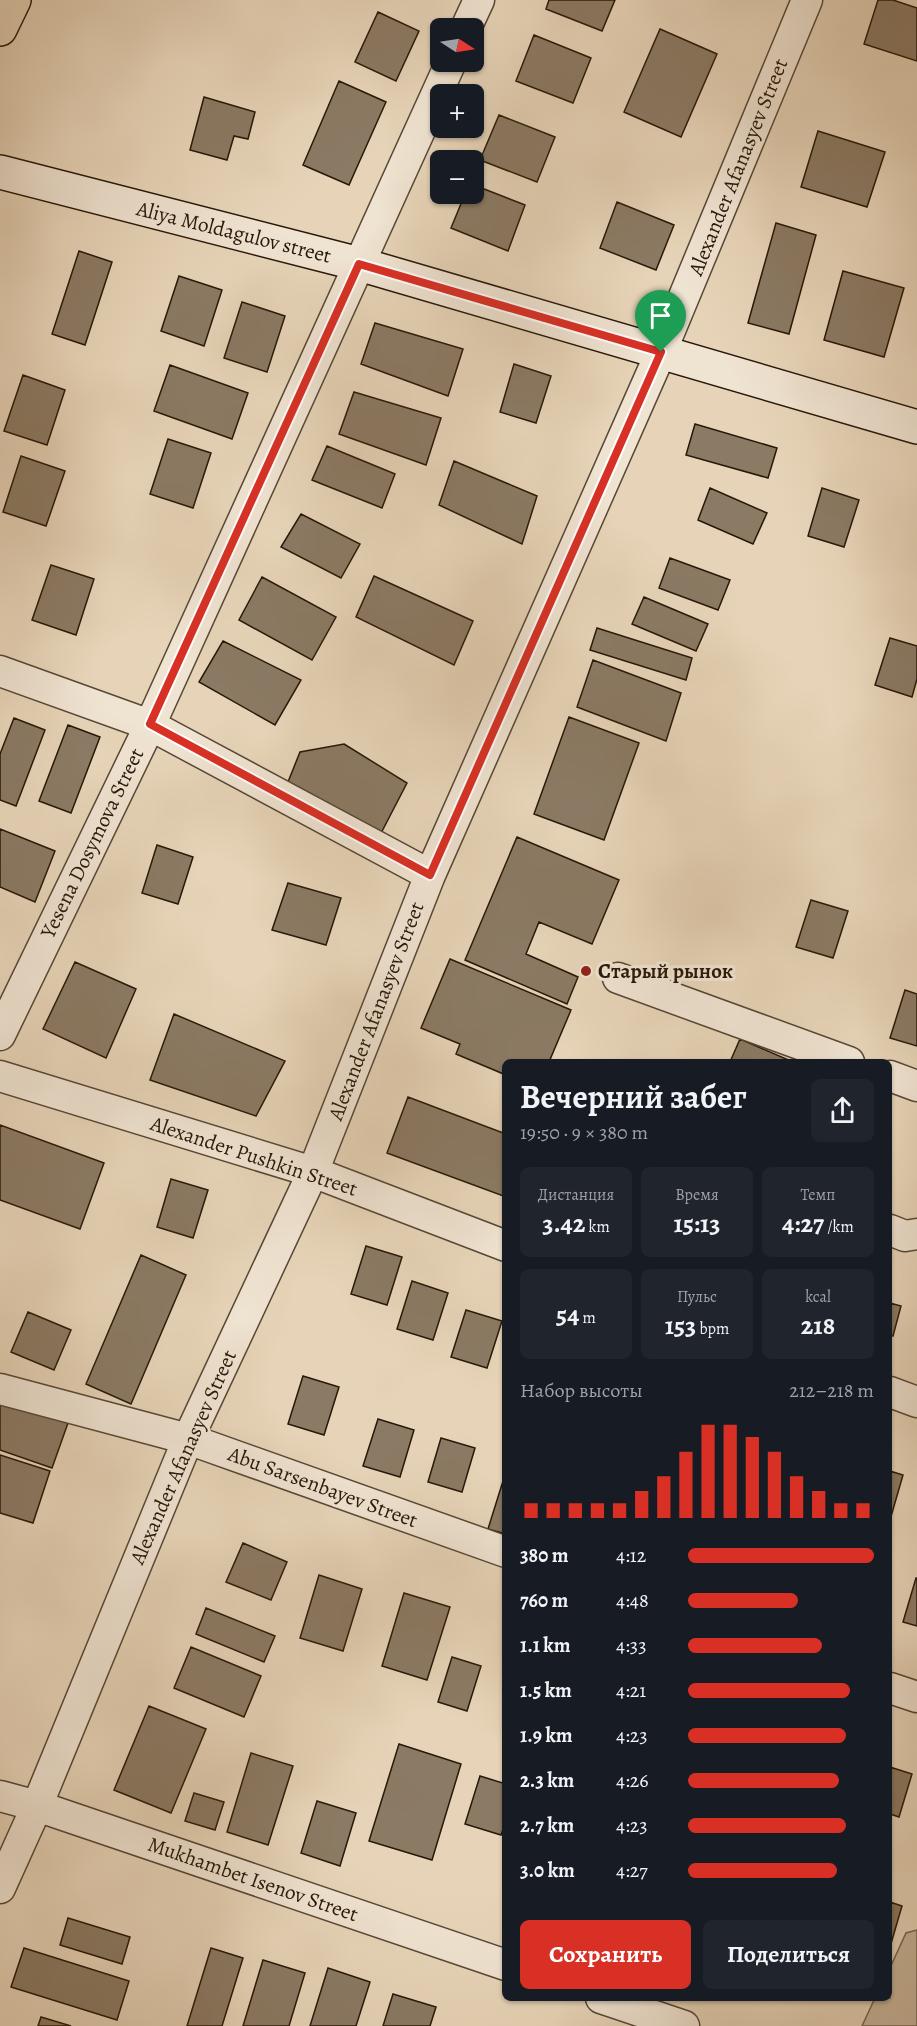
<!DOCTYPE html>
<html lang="ru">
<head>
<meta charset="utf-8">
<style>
	body { margin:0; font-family:Alegreya,serif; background:#20242c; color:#f1f3f6; height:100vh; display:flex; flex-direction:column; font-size:22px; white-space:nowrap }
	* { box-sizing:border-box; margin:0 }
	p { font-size:20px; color:#9ea1a6 }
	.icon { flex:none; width:33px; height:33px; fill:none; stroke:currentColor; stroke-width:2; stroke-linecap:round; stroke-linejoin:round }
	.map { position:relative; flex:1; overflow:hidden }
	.sheet { position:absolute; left:502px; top:1059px; width:390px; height:942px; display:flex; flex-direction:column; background:#171b24; border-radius:9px; box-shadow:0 2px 4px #0004 }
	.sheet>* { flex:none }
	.needle { width:39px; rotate:102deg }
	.tools { position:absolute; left:430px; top:18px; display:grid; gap:12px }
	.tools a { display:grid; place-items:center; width:54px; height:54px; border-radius:9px; background:#171b24; box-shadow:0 2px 4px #0004; font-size:30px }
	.pin { position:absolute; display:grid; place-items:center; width:51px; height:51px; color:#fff; margin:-62px -26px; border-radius:50% 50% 50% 0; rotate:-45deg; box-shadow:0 0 6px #0007 }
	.pin .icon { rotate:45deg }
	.round { display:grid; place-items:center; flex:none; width:63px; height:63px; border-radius:9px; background:#20242c }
	.headline { display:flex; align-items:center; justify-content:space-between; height:102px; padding:0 18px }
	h1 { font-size:33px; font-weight:700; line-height:45px }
	.metrics { display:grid; grid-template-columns:repeat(3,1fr); gap:9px; height:102px; padding:6px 18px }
	.metrics div { display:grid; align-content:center; border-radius:9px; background:#20242c; text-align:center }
	.metrics b { font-size:26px; font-weight:700 }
	.metrics small { font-size:16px; font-weight:400 }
	.metrics p { font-size:16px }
	.chart { height:168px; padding:12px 18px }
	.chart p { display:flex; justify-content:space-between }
	.chart svg { width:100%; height:108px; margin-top:6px; stroke:#d93025; stroke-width:6 }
	.primary-button { display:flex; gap:12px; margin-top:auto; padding:12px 18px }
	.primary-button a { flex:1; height:69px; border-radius:9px; background:#d93025; color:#fff; font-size:24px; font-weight:700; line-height:69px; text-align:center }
	.primary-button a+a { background:#20242c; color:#f1f3f6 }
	ul { padding:0 18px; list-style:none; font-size:20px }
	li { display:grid; grid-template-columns:96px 72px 1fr; align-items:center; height:45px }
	li i { height:15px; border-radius:8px; background:#d93025 }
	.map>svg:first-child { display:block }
</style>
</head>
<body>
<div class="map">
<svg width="917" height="2026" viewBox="0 0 917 2026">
	<rect width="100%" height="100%" fill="#e7d4b8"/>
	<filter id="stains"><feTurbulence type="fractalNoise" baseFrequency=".00333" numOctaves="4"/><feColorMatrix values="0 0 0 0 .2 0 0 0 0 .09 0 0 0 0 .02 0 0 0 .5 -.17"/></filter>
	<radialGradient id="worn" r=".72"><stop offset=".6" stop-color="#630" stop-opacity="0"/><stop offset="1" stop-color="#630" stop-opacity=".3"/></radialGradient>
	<!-- green -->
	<path fill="#c7b49a" stroke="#786652" stroke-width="1.5" d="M917 1930V2026H862L875 1998H890V1968L906 1933Z"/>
	<!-- building -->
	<path fill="#8b7a64" stroke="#281809" stroke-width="1.5" d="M549 0H615L602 31 546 9Z
		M878 0H893L917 8V61L864 44Z
		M378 12 419 31 396 81 355 62Z
		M660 29 717 54 681 137 624 112Z
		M534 35 591 58 573 103 516 81Z
		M339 81 386 102 349 185 303 165Z
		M204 97 255 112 248 139 234 136 227 160 190 150Z
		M499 115 555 137 537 182 480 160Z
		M818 131 885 152 867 207 801 187Z
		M474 185 525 205 508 251 451 228 465 194H474Z
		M617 202 674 225 656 270 600 248Z
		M776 223 816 235 789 334 748 323Z
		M79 251 112 262 85 345 52 334Z
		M843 271 904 288 884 357 824 340Z
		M179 276 222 290 204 346 161 331Z
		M242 302 285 316 267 372 224 358Z
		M375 323 463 349 448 396 361 364Z
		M514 364 551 376 536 423 500 412Z
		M170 365 248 393 232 439 154 411Z
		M23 375 65 390 47 445 4 431Z
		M354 392 441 418 426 465 339 434Z
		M695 424 777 448 768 478 686 455Z
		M168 439 211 453 193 508 150 494Z
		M327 446 395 474 382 508 312 480Z
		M21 456 65 471 46 526 3 512Z
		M454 461 537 496 522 544 439 505Z
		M710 488 767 513 753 544 698 520Z
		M822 488 859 500 844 547 808 536Z
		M301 514 360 544 341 578 281 547Z
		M670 558 730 580 718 610 659 588Z
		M51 565 94 579 76 635 32 620Z
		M374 576 473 621 454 665 356 617Z
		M262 577 336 617 312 660 239 620Z
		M644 597 708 624 696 651 632 624Z
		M597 628 692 658 686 680 590 650Z
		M890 638 917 646V679L912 697 875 685Z
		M223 641 301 680 275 725 199 682Z
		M593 660 681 693 666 741 577 707Z
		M569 717 639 743 604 840 534 814Z
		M14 718 45 730 16 806 0 800V754Z
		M68 725 100 737 71 813 39 801Z
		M344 744 407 783 379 837 286 787 300 752Z
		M0 829 55 851 35 902 0 887Z
		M517 837 619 880 592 944 539 922 526 954 578 977 567 1004 465 960Z
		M157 845 193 857 178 904 142 893Z
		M288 883 341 898 326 945 272 930Z
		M811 900 848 911 833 958 796 947Z
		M450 959 571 1010 549 1062H506V1075L456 1054 460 1044 421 1028Z
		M75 962 136 989 106 1058 43 1029Z
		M905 990 917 994V1046L890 1038Z
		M174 1014 285 1061 256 1116 150 1080Z
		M740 1039 793 1062H730Z
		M408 1097 506 1134V1197L387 1153Z
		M0 1125 104 1163 80 1229 0 1200Z
		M171 1179 208 1190 193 1238 157 1227Z
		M366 1246 402 1257 387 1305 351 1294Z
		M141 1255 186 1275 131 1404 86 1384Z
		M412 1281 448 1293 433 1340 397 1329Z
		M890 1303 901 1306 893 1336 890 1335Z
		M466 1310 502 1321 487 1368 451 1357Z
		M28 1312 71 1330 54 1370 11 1352Z
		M303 1376 339 1387 324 1435 288 1424Z
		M0 1400 68 1423 52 1468 0 1450Z
		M378 1419 414 1430 400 1477 363 1466Z
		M441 1438 475 1448 462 1492 428 1482Z
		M0 1455 50 1471 33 1523 0 1513Z
		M890 1471 903 1475 890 1520Z
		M503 1481 506 1482V1534L488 1529Z
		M243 1543 287 1562 271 1600 226 1582Z
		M319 1575 362 1589 343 1651 300 1638Z
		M916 1578H917V1626L903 1622Z
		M404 1593 450 1607 427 1680 382 1666Z
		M206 1608 275 1636 264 1662 196 1634Z
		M191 1647 261 1676 244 1717 174 1688Z
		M452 1657 481 1666 467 1711 438 1702Z
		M149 1706 206 1729 171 1813 114 1790Z
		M399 1744 461 1764 432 1860 369 1841Z
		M251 1753 293 1766 268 1845 227 1832Z
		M890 1767 912 1774 899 1817 890 1814Z
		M480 1776 506 1784V1821L501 1835 465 1824Z
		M194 1793 224 1802 215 1830 185 1821Z
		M317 1801 356 1813 340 1866 301 1853Z
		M890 1902 902 1906 890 1947Z
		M68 1918 130 1937 122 1964 60 1945Z
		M24 1948 129 1981 117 2020 11 1987Z
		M211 1948 243 1958 222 2026H187Z
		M263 1960 305 1973 289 2026H243Z
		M328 1968 370 1982 356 2026H310Z
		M393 1994 436 2007 430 2026H383Z
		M41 2017 71 2026H38Z"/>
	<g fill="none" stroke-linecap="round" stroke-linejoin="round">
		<!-- street casing -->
		<g stroke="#584735" stroke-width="33">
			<path id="street" d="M466 28 479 0
				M0 671 150 725 430 875
				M618 978 849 1062
				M0 1035 150 725 451 62
				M0 1076 313 1172 506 1246
				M890 1076 917 1086
				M890 1230 905 1236 917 1234
				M0 1389 188 1439 506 1552
				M890 1392 917 1402
				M890 1688 917 1697
				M0 1796 37 1806 506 1965
				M0 1888 37 1806 188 1439 313 1172 430 875 661 352 807 0
				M601 1998 684 2026"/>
		</g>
		<!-- secondary casing -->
		<g stroke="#281809" stroke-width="36">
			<path id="secondary" d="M0 172 359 264 917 427"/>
		</g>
		<!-- primary casing -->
		<g stroke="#281809" stroke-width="36">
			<path id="primary" d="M0 29 14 0"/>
		</g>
		<!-- street -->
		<use href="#street" stroke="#efe3d1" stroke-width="30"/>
		<!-- secondary -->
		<use href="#secondary" stroke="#efe3d1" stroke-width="33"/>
		<!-- primary -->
		<use href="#primary" stroke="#e7d4b8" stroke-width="33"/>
	</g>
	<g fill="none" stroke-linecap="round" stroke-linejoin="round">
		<!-- route casing -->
		<g stroke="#fff" stroke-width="12">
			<path id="route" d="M359 264 661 352 430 875 150 724Z"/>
		</g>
		<!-- route -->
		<use href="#route" stroke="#d93025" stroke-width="8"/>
	</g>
	<!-- markers -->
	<circle fill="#8f2418" stroke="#efe3d1" stroke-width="2" cx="586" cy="971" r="6"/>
	<g text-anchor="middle" stroke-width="6" stroke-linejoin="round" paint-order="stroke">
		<!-- street labels -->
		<g font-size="21" fill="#281809" stroke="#efe3d1">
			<text transform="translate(738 167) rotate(-68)" y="7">Alexander Afanasyev Street</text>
			<text transform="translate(234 232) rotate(14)" y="7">Aliya Moldagulov street</text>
			<text transform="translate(92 843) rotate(-64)" y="7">Yesena Dosymova Street</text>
			<text transform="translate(376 1011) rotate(-69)" y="7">Alexander Afanasyev Street</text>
			<text transform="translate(254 1156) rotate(18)" y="7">Alexander Pushkin Street</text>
			<text transform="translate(183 1457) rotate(-66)" y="7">Alexander Afanasyev Street</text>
			<text transform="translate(323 1487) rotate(20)" y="7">Abu Sarsenbayev Street</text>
			<text transform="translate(253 1879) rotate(19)" y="7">Mukhambet Isenov Street</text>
		</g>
		<!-- poi labels -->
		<g font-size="21" font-weight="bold" fill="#281809" stroke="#efe3d1" text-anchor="start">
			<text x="598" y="978">Старый рынок</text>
		</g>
	</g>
	<rect width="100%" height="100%" filter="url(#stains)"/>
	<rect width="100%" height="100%" fill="url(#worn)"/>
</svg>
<div class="tools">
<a><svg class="needle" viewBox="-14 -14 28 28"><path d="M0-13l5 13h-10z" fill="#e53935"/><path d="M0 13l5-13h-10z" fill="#9ea1a6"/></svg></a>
<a>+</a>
<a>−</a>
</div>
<div class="pin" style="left:661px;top:352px;background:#1e9e55"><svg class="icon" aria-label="arrive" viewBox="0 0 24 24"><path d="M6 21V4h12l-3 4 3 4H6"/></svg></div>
<section class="sheet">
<div class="headline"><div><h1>Вечерний забег</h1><p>19:50 · 9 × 380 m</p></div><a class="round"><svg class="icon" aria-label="share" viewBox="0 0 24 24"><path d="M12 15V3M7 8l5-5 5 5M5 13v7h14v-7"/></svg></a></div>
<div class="metrics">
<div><p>Дистанция</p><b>3.42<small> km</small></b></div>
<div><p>Время</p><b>15:13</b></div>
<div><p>Темп</p><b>4:27<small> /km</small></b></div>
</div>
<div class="metrics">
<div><b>54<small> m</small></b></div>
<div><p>Пульс</p><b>153<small> bpm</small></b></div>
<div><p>kcal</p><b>218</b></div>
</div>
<div class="chart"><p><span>Набор высоты</span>212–218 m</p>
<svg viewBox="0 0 160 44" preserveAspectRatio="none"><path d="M5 44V38M15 44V38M25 44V38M35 44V38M45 44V38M55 44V33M65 44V27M75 44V17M85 44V6M95 44V6M105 44V11M115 44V17M125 44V27M135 44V33M145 44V38M155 44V38"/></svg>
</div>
<ul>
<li><b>380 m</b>4:12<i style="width:100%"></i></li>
<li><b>760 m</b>4:48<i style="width:59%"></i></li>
<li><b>1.1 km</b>4:33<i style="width:72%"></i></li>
<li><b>1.5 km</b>4:21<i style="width:87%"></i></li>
<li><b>1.9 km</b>4:23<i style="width:85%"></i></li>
<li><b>2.3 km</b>4:26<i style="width:81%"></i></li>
<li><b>2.7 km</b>4:23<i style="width:85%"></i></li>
<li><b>3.0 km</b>4:27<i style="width:80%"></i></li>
</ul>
<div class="primary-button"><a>Сохранить</a><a>Поделиться</a></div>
</section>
</div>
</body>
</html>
